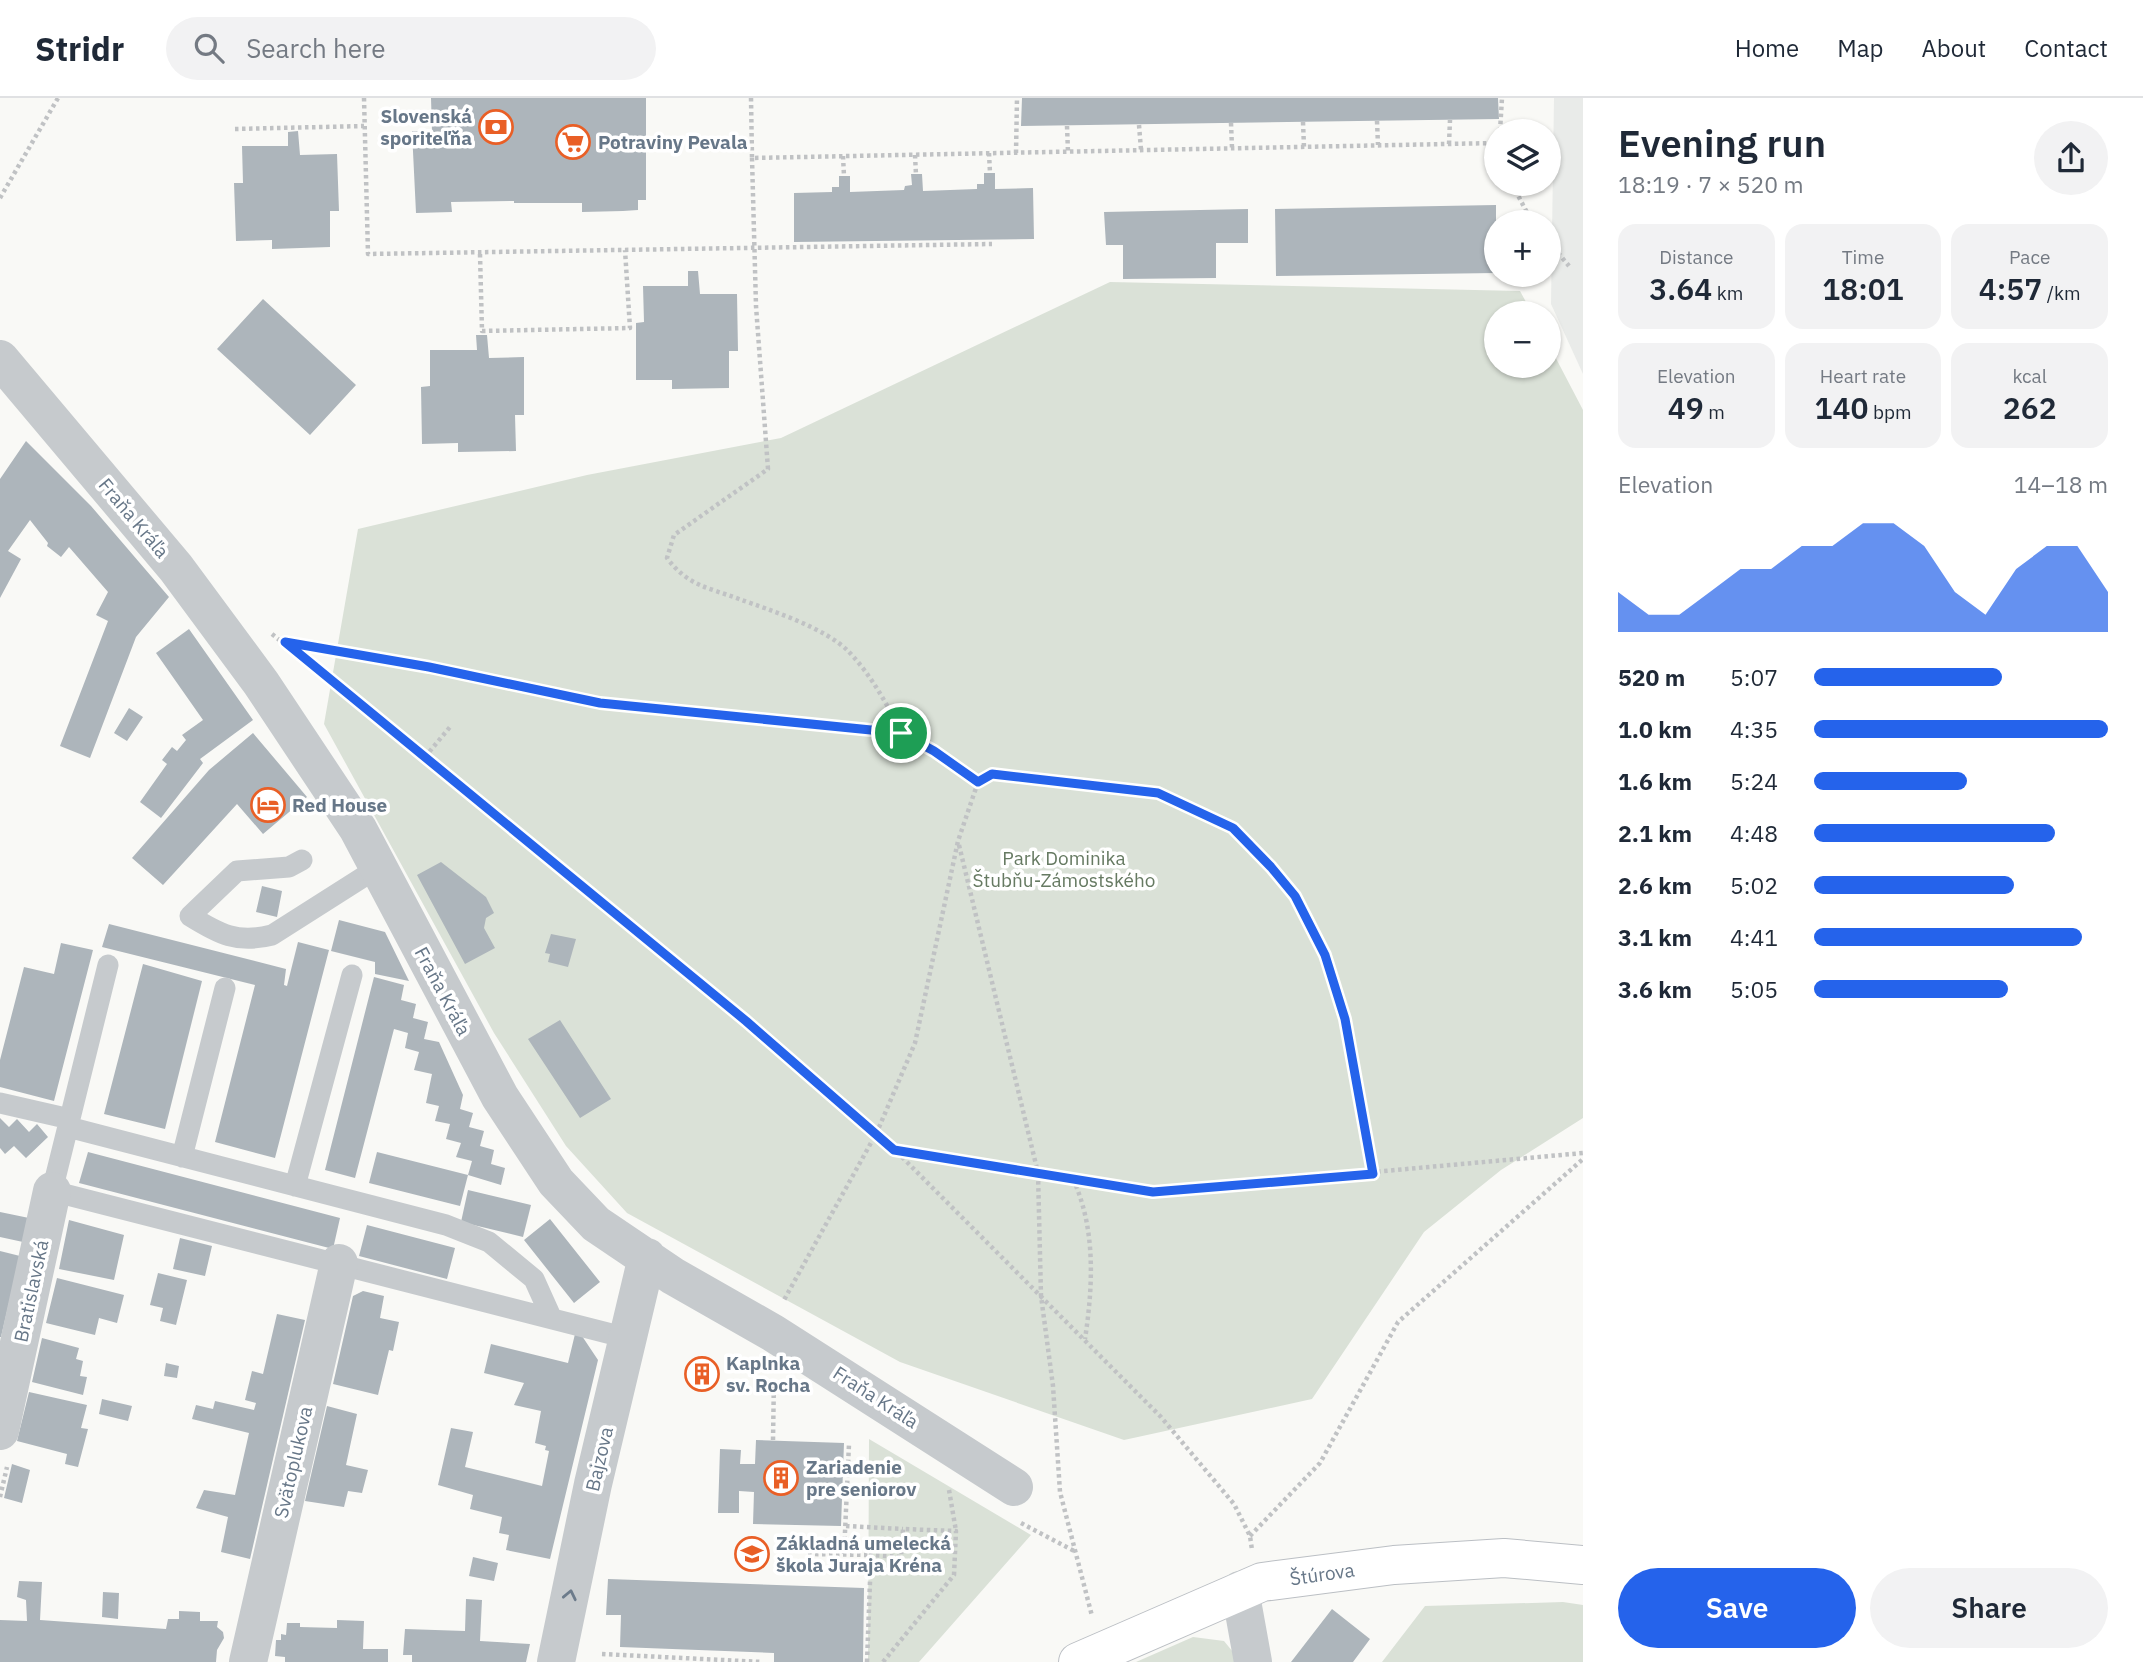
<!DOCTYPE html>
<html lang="en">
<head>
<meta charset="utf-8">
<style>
	body { margin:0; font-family:"IBM Plex Sans",sans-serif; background:#f2f2f3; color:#1f2937; height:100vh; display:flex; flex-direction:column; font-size:26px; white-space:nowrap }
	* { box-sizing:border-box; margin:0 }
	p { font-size:23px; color:#747a83 }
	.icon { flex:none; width:38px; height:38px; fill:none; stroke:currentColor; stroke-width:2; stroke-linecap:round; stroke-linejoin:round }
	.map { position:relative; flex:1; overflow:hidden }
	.sheet { display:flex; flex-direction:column; background:#fff; width:560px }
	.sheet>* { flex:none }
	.tools { position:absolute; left:1484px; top:21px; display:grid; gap:14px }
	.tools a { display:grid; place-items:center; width:77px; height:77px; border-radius:50%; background:#fff; box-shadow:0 2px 5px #0004; font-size:35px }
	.pin { position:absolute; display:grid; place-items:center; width:60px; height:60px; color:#fff; margin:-30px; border:4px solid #fff; border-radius:50%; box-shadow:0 2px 7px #0007 }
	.round { display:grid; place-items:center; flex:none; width:74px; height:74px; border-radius:37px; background:#f2f2f3 }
	.summary { display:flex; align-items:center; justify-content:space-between; height:119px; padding:0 35px }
	h1 { font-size:38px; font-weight:600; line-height:52px }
	.metrics { display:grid; grid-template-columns:repeat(3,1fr); gap:10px; height:119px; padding:7px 35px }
	.metrics div { display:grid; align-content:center; border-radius:18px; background:#f2f2f3; text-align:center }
	.metrics b { font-size:30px; font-weight:600 }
	.metrics small { font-size:19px; font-weight:400 }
	.metrics p { font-size:19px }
	.chart { height:196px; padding:14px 35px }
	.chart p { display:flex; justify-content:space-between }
	.chart svg { width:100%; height:126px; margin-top:7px; fill:#2563eb; opacity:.7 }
	.cta { display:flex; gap:14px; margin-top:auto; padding:14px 35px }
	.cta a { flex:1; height:80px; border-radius:42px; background:#2563eb; color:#fff; font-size:28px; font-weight:600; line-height:80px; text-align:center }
	.cta a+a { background:#f2f2f3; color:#1f2937 }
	ul { padding:0 35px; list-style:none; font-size:23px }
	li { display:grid; grid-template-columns:112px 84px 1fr; align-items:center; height:52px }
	li i { height:18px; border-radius:9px; background:#2563eb }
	header { display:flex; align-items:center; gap:42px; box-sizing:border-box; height:98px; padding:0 35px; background:#fff; border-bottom:2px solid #e0e1e3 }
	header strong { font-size:33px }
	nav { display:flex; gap:38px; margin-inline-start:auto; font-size:24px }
	.search { width:490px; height:63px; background:#f2f2f3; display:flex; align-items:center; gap:18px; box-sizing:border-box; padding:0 24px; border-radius:38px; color:#747a83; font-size:26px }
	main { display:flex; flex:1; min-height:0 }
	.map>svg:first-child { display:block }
</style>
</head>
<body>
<header>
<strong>Stridr</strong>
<div class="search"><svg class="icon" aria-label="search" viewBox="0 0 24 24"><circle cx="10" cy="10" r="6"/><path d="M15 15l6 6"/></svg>Search here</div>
<nav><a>Home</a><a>Map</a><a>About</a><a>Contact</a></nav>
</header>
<main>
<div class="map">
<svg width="1583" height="1564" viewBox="0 0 1583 1564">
	<rect width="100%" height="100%" fill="#f9f9f6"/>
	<!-- built -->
	<path fill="#e9ebe9" d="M1554 0H1583V276L1551 206Z"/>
	<!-- green -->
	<path fill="#dae1d7" d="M1110 184 1520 193 1532 215H1496V268H1549V247L1583 312V1020L1501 1072 1424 1134 1312 1301 1124 1342 900 1264 627 1115 566 1048 494 935 324 626 358 431 587 377 781 340Z
		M869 1341 1031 1437 919 1564H868Z
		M1563 1504 1583 1507V1564H1382L1425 1508Z
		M1193 1539 1224 1543 1233 1554 1235 1564H1136Z"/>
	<!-- building -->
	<path fill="#adb5bb" d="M431 0H646V102H638V112L623 113 582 114V105H514V103L451 104 452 114 416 115 412 33H432Z
		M1022 0H1498L1499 21 1021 28Z
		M298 33 300 57 337 56 339 113H330V149L272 151V142L236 143 234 85H243L242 48H288V34Z
		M984 75H995V91L1033 90 1034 141 794 144V95L832 94V89H839V78H850V94L904 92 905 88 912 87 911 76H922L923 93 977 91V86H984Z
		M1496 107V175L1276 178 1275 111Z
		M1248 111V145H1216V180L1123 181V147H1106L1104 114Z
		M688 173H698L700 196H737L738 253H729V290L672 291V282H636V225L644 224 643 188H688Z
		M263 201 356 287 310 337 217 251Z
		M476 237H487L489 260 524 259V317H515L516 353 458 354V345L422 346 421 289 430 288V252H477Z
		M26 343 91 408 169 499 136 539 90 660 60 648 108 523 96 517 108 494 69 449 61 459 47 448 48 445 30 422 8 453 21 461 0 500V381Z
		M189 531 253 622 200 661 203 665 161 720 140 704 167 666 162 662 172 649 177 653 186 642 182 637 203 622 156 555Z
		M129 610 143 619 127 643 114 635Z
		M253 635 307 699 263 736 237 706 163 787 132 760 209 672Z
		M441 764 486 799 494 815 486 820 484 830 495 850 465 866 417 777Z
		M262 788 282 793 277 819 256 814Z
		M339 822 385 834 409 883 375 876V864L331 853Z
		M109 826 286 871 284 887 287 888 298 844 329 852 275 1060 215 1044 255 887 102 849Z
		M551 836 576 841 568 869 548 864 550 856 545 855Z
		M61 845 93 852 54 1003 0 989V962L24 869 54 876Z
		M143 866 202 883 165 1031 104 1016Z
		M374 879 404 887 401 902 416 906 413 920 428 924 424 941 439 944 463 997 460 1011 473 1015 469 1029 484 1033 480 1048 494 1052 491 1066 505 1070 501 1087 468 1077 472 1063 456 1059 461 1045 446 1041 450 1026 435 1023 439 1008 426 1005 432 976 414 972 419 954 405 950 408 935 394 931 355 1080 325 1072Z
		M560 922 611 1001 580 1020 528 941Z
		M0 1020 9 1029 17 1021 29 1034 37 1026 48 1039 26 1060 14 1048 5 1056 0 1050Z
		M88 1054 340 1120 333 1151 79 1085Z
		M377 1054 468 1077 460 1108 369 1085Z
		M468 1092 531 1107 523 1139 461 1124Z
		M0 1114 29 1120 23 1144 0 1139Z
		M550 1121 600 1184 574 1205 524 1142Z
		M69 1122 124 1137 114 1182 59 1171Z
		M367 1127 455 1150 447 1181 359 1158Z
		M180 1140 212 1148 205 1178 173 1171Z
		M0 1153 20 1158 1 1239H0Z
		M158 1175 187 1182 176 1227 160 1223 163 1210 150 1207Z
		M57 1180 124 1197 117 1225 99 1220 95 1237 46 1225Z
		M363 1193 384 1198 380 1220 399 1224 393 1253 389 1252 378 1297 333 1286 353 1198Z
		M277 1216 305 1222 250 1461 221 1454 228 1419 196 1410 204 1392 235 1397 249 1335 192 1321 196 1307 213 1311 215 1303 254 1312 256 1305 245 1302 252 1273 263 1276Z
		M575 1236 582 1238 598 1262 550 1461 506 1452 509 1437 499 1435 502 1419 470 1411 473 1397 438 1387 451 1330 473 1334 465 1369 542 1388 549 1353 545 1352 546 1348 535 1345 541 1313 514 1307 524 1285 484 1275 491 1246 568 1265Z
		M42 1240 79 1250 76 1261 83 1263 80 1278 87 1279 83 1297 32 1284Z
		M705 1260 717 1284 698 1293 687 1269Z
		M166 1265 179 1268 177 1280 164 1278Z
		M29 1294 87 1307 81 1330 88 1331 78 1369 65 1366 67 1356 17 1343Z
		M102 1301 132 1308 128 1323 99 1316Z
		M327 1308 357 1316 346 1367 368 1372 362 1395 348 1393 344 1409 305 1403Z
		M756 1342 844 1345 841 1428 753 1426 754 1394 739 1393V1415H718L720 1351 741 1352 740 1366H755Z
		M12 1366 30 1372 22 1405 4 1400Z
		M473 1459 498 1465 494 1483 469 1478Z
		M608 1481 864 1490 863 1564H774V1555L620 1549 621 1517H606Z
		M19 1483 42 1484 40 1522 166 1531 168 1521H179V1513L200 1514V1523H218L217 1529 223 1534 224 1540 217 1552 216 1564H0V1522L27 1523 26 1502 17 1499Z
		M103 1494 119 1495 118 1521 102 1519Z
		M466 1501 482 1502 480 1543 530 1546 526 1564H412V1557H403L405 1531 465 1533Z
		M1332 1511 1370 1541 1353 1564H1291Z
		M337 1522 364 1523 363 1551H388V1564H285V1559L275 1558 276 1542H281V1536L286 1537 287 1525H300V1529L337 1530Z"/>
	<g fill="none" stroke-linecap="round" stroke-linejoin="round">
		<!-- secondary casing -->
		<g stroke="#bbbfc4" stroke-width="40">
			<path id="secondary" d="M1078 1564 1262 1484 1394 1467 1504 1460 1583 1467"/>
		</g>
		<!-- path -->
		<path stroke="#c0c2c4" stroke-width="4.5" stroke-dasharray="3.5 3.5" stroke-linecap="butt" d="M364 0 368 156 992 146
			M751 0 752 60 1496 45
			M1377 23 1378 47
			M1303 24 1304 49
			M1231 25 1232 50
			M1139 27 1141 52
			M1067 28 1068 54
			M235 31 364 28
			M1500 33 1502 0
			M1449 46 1450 22
			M989 55 990 75
			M1016 55 1017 0
			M915 57 916 77
			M843 58 844 78
			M752 60 756 208 768 371 674 437 667 460C688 488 707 489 739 501 770 512 826 530 849 554 871 577 887 606 901 634
			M1512 86 1532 124
			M0 100 58 0
			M1549 144 1569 168
			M480 156 482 233 630 230 625 152
			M272 536 565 772 877 1034 1161 1319 1234 1406 1250 1438 1252 1452
			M286 545 429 569 600 605 901 635 934 653 978 684 958 743 915 945 877 1034 784 1202
			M425 659 450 629
			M978 684 992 676 1158 695 1233 730 1271 769 1295 798 1325 857 1345 921 1373 1076
			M959 747 1038 1075 1153 1094 1583 1055
			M894 1052 1038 1075 1041 1198 1053 1288 1060 1394 1092 1518
			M1073 1081C1096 1131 1093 1188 1085 1241
			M773 1342 774 1279
			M949 1392 956 1433
			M0 1399 7 1369
			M1021 1425 1076 1454
			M846 1428 903 1431
			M1250 1438 1320 1365 1398 1224 1583 1061
			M808 1456 871 1457
			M844 1456 849 1346
			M602 1556 762 1564
			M867 1564 871 1457 901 1459 903 1431 956 1433 954 1477 883 1564"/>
		<!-- lane -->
		<path stroke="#c6cacd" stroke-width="21" d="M302 762 289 769 237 773 190 818C219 836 237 846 272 837L379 769
			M108 867 52 1093 627 1240
			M0 1005 70 1021
			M68 1029 446 1127 489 1144 534 1181 552 1221
			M182 1059 225 890
			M295 1088 352 877"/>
		<!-- street -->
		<path stroke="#c6cacd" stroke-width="38" d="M0 261 176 470 261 585 358 731 500 999 556 1084 596 1126 673 1178 773 1235 1014 1389
			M0 1333 52 1093
			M1240 1492 1253 1564
			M248 1564 339 1165
			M556 1564 593 1386 647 1159"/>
		<!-- secondary -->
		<use href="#secondary" stroke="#fff" stroke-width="38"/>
	</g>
	<!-- one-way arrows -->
	<defs><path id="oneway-chevron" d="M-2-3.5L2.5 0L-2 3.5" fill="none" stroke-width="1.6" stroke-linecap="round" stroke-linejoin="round" transform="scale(1.75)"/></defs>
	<use stroke="#6c7b8b" href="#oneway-chevron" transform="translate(570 1497) rotate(-78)"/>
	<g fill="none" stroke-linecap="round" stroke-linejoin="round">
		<!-- route casing -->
		<g stroke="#fff" stroke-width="14">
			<path id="route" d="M285 544 429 569 600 605 901 635 934 653 978 684 992 676 1158 695 1233 730 1271 769 1295 798 1325 857 1345 921 1373 1076 1153 1094 894 1052 746 923Z"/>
		</g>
		<!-- route -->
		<use href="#route" stroke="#2563eb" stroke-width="9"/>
	</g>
	<!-- icons -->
	<defs>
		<g id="bank-ring" transform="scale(1.75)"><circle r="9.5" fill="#fff" stroke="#e95f26" stroke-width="1.5"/><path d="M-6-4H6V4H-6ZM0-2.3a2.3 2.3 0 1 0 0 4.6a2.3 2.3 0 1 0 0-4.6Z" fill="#e95f26"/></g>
		<g id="supermarket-ring" transform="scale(1.75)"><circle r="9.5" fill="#fff" stroke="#e95f26" stroke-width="1.5"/><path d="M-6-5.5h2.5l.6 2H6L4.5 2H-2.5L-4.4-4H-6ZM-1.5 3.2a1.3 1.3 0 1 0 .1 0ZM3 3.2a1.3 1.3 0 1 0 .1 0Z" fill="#e95f26"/></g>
		<g id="hotel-ring" transform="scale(1.75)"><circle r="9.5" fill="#fff" stroke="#e95f26" stroke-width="1.5"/><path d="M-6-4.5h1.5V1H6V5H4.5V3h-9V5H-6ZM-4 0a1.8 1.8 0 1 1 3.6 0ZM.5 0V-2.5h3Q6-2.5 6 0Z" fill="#e95f26"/></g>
		<g id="building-ring" transform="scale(1.75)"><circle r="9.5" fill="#fff" stroke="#e95f26" stroke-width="1.5"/><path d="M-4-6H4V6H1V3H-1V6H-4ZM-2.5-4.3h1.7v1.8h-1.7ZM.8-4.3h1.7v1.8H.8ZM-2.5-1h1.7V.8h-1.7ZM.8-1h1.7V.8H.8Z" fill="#e95f26"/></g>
		<g id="school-ring" transform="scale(1.75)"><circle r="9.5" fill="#fff" stroke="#e95f26" stroke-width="1.5"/><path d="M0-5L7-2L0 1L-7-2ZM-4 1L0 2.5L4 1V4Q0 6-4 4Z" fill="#e95f26"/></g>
	</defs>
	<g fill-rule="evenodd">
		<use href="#bank-ring" x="496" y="29"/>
		<use href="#supermarket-ring" x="573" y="44"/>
		<use href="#hotel-ring" x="268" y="707"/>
		<use href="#building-ring" x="702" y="1276"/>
		<use href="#building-ring" x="781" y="1380"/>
		<use href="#school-ring" x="752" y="1456"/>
	</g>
	<g text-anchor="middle" stroke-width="7" stroke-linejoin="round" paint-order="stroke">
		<!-- poi labels -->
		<g font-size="19" font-weight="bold" fill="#677788" stroke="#fff" text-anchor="start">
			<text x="472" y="25" text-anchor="end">Slovenská<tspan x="472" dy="22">sporiteľňa</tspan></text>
			<text x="598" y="51">Potraviny Pevala</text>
			<text x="292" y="714">Red House</text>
			<text x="726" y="1272">Kaplnka<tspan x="726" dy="22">sv. Rocha</tspan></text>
			<text x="806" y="1376">Zariadenie<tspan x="806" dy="22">pre seniorov</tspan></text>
			<text x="776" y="1452">Základná umelecká<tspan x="776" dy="22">škola Juraja Kréna</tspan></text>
		</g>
		<!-- street labels -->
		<g font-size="19" fill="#677788" stroke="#fff">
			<text transform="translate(134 420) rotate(50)" y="7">Fraňa Kráľa</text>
			<text transform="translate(443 893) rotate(62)" y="7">Fraňa Kráľa</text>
			<text transform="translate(31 1193) rotate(-78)" y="7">Bratislavská</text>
			<text transform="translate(876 1299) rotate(33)" y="7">Fraňa Kráľa</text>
			<text transform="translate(599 1361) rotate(-77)" y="7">Bajzova</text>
			<text transform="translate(293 1364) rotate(-77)" y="7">Svätoplukova</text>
			<text transform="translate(1322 1476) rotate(-8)" y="7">Štúrova</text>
		</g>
		<!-- park labels -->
		<g font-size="19" fill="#667a62" stroke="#fff">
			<text x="1064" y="767">Park Dominika<tspan x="1064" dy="22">Štubňu-Zámostského</tspan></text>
		</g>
	</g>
</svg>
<div class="tools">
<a><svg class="icon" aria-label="layers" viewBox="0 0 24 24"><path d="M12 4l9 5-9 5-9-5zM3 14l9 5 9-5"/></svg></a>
<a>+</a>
<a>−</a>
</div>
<div class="pin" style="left:901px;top:635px;background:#1e9e55"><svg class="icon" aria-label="arrive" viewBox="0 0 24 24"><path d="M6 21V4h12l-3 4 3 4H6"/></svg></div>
</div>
<section class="sheet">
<div class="summary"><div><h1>Evening run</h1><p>18:19 · 7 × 520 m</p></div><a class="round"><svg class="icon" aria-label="share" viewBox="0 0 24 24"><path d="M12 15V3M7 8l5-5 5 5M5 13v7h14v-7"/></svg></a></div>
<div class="metrics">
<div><p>Distance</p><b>3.64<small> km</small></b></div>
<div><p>Time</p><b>18:01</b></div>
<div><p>Pace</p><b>4:57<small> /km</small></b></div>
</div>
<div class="metrics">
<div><p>Elevation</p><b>49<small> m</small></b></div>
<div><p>Heart rate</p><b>140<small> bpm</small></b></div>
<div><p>kcal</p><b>262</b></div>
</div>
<div class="chart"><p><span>Elevation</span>14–18 m</p>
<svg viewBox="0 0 160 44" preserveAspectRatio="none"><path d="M0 44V30L10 38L20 38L30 30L40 22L50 22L60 14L70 14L80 6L90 6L100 14L110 30L120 38L130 22L140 14L150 14L160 30V44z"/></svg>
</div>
<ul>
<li><b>520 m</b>5:07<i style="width:64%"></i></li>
<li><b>1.0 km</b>4:35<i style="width:100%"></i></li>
<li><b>1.6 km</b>5:24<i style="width:52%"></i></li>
<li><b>2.1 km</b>4:48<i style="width:82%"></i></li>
<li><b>2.6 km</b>5:02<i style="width:68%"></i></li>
<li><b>3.1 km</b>4:41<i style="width:91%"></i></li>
<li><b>3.6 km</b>5:05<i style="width:66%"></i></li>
</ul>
<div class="cta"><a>Save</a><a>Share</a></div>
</section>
</main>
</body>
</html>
